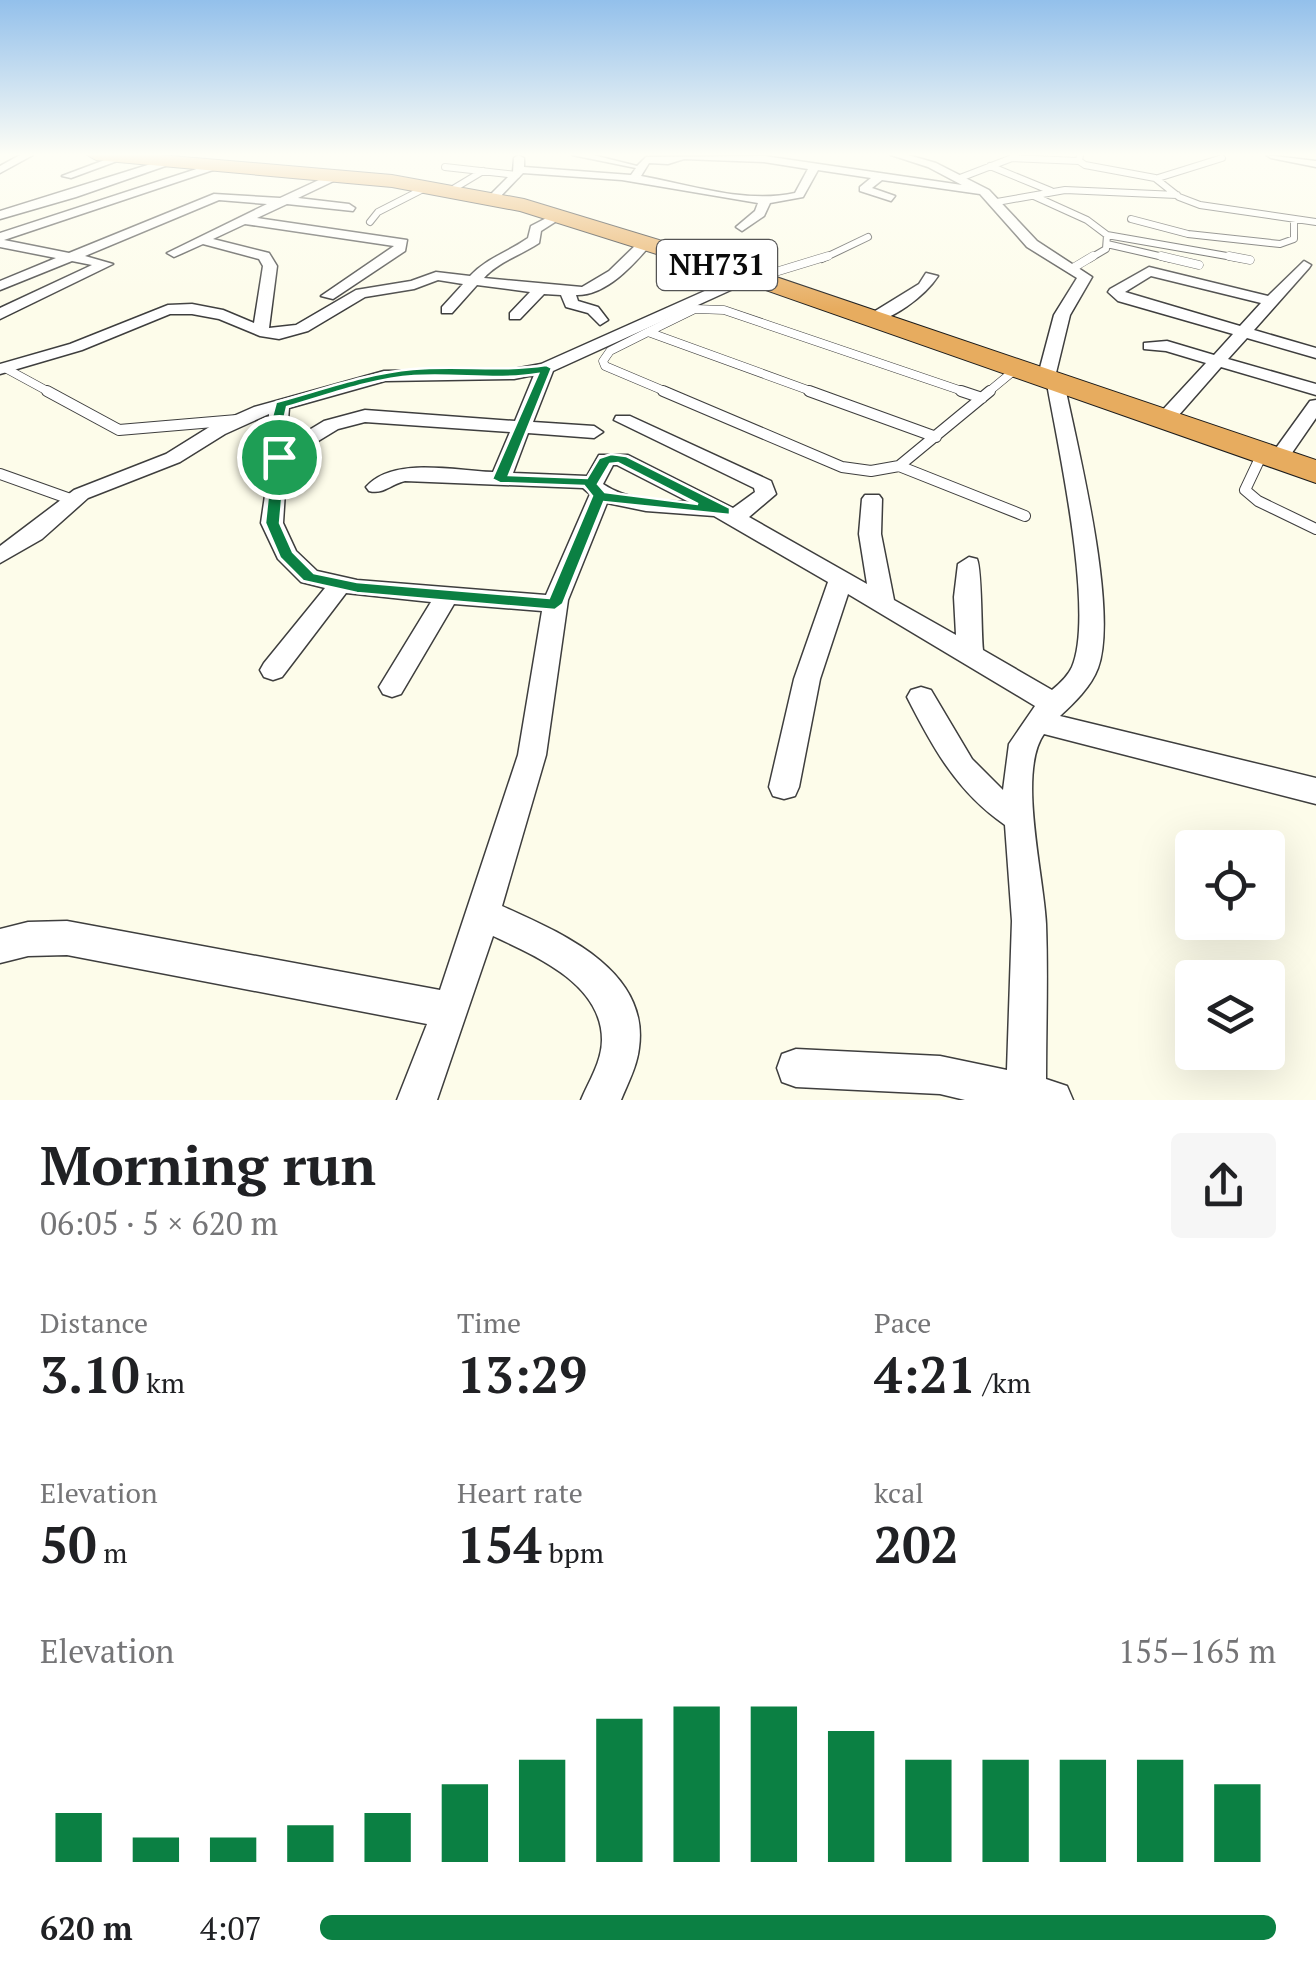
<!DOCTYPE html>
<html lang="en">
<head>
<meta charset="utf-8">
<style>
	body { margin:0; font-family:"PT Serif",serif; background:#f6f6f6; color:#202124; height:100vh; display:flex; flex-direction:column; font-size:38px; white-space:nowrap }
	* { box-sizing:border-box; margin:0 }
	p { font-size:32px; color:#757577 }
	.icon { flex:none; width:55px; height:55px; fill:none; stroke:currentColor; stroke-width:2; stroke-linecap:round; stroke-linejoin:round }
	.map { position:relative; height:1100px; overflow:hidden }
	.details { display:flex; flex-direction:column; background:#fff; flex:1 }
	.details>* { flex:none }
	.buttons { position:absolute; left:1175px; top:830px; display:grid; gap:20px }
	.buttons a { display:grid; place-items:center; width:110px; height:110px; border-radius:10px; background:#fff; box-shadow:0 10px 40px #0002; font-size:50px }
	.pin { position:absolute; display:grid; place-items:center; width:85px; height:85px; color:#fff; margin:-42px; border:5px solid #fff; border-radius:50%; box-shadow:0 2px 10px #0007 }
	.round { display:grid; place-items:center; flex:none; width:105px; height:105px; border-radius:10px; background:#f6f6f6 }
	.overview { display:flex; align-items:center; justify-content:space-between; height:170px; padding:0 40px }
	h1 { font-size:55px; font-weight:700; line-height:75px }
	.figures { display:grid; grid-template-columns:repeat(3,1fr); gap:15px; height:170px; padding:10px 40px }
	.figures div { display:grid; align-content:center }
	.figures b { font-size:50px; font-weight:700 }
	.figures small { font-size:28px; font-weight:400 }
	.figures p { font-size:28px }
	.chart { height:280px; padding:20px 40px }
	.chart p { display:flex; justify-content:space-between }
	.chart svg { width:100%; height:180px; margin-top:10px; stroke:#0b8043; stroke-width:6 }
	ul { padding:0 40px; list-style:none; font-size:32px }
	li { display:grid; grid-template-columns:160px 120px 1fr; align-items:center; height:75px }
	li i { height:25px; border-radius:12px; background:#0b8043 }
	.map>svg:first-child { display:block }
</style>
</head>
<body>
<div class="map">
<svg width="1316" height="1100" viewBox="0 0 1316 1100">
	<rect width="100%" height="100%" fill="#fdfcea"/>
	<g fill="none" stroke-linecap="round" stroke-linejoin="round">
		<!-- lane-far2 casing -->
		<g stroke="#3e3e3e" stroke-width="8">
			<path id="lane-far2" d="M1080 155 1079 161 1085 165 1155 178 1179 197 1200 205 1316 222
				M990 166 1051 191
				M445 167 517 175
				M960 178 1012 158 1079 161
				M1158 178 1222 158
				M453 189 483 171
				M1034 196 1087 220 1107 235 1106 249 1089 259
				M997 202 1065 190 1177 195
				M1131 219 1188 234 1280 244 1294 239V220
				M370 222 378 212 429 186
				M1107 235 1244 259
				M1107 244 1172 259
				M822 259 868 237"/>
		</g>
		<!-- lane-far1 casing -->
		<g stroke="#3e3e3e" stroke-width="9">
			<path id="lane-far1" d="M1161 256 1199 265
				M1229 256 1250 260
				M1073 268 1093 256
				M756 278 828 256
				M648 332 610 351 603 361 605 366 669 393
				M5 368 51 393
				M816 393 648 332 695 309 724 310 968 393
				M987 393 1016 369"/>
		</g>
		<!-- lane casing -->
		<g stroke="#3e3e3e" stroke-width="12">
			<path id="lane" d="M47 391 119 430 237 420
				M663 391 842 467 871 471 899 466 990 391
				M809 391 936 437
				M961 391 982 398
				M1262 454 1245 490 1258 501 1316 529
				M899 466 1025 516
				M0 474 73 500"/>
		</g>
		<!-- street casing -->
		<g stroke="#3e3e3e" stroke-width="3">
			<path id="street" d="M20 155H33L0 173V166Z
				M118 155 128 157 71 178 62 176Z
				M518 155 524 158V167L631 175 636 168 572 155H593L637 166 646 157 764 156 962 185 928 167 891 155H908L936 163 989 190 1037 241 1092 277 1070 315 1055 377 1064 382C1077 445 1119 611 1098 668 1091 687 1074 703 1060 716L1316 778V804L1044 734C1017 772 1044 876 1046 924 1048 976 1046 1027 1046 1079L1067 1086 1073 1100H965L940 1094 796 1087 782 1082 777 1068 782 1054 796 1049 940 1056 1007 1070 1012 921 1005 825C957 792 933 748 907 697L911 690 921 687 931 690 972 759 1003 790 1009 744 1035 706 848 594 820 679 799 787 795 796 784 799 773 796 769 787 794 679 828 582 714 516 646 511 607 503 568 600 546 755 502 906C559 932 650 969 639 1048 637 1066 628 1083 621 1100H581C589 1081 602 1061 602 1040 602 984 536 956 493 936L437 1100H397L427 1024 67 955 28 956 0 963V929L28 922 67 921 440 990 518 755 542 611 454 604 401 694 392 697 383 694 379 687 431 602 346 593 282 677 273 680 264 677 260 670 264 663 325 588 301 582 278 559 261 523 268 475 269 414 225 434 180 462 88 498 42 539 0 563V546L74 490 166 454 211 426 254 407 384 371 514 369 541 364 745 273H755V279L553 371 533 422 594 426 603 432 594 438 528 433 513 473 587 476 599 455H628L733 508 755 492 754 488 614 420 616 416H630L771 481 776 494 749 517 867 584 859 534 862 499 865 495H879L882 499 881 534 894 600 956 635 954 597 958 564 969 557 977 559C982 570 981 632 983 650L1052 690C1059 684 1068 676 1072 667 1095 614 1058 445 1047 384L1037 379 1054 315 1077 278 1027 247 980 194 882 180 872 188 895 196 891 201 860 191V187L871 178 818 170 803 197 770 203 764 216 742 231 736 227 755 211 758 203 622 180 523 173 497 200H489V196L513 172 514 158ZM684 159 764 162 808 169 795 193C745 204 692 185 641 176L649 163 668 164ZM534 375 515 421 365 410 324 421 286 444 289 408 385 381 514 379ZM365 422 510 432 493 472C455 471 393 456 366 487L369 491C383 495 391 484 405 481L583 488 590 494 546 595 357 580 317 571 296 551 283 523 287 460 338 429ZM613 465H617L689 502C660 501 628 501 603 484Z
				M1266 155 1316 161V167L1271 158Z
				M170 158 174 163 76 197 0 219V211Z
				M218 162 222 167 4 240 69 253 214 194 280 198 334 173H342V177L298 198 349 204 355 208 353 211 287 204 257 218 407 240 405 251 333 299 321 296 394 246 245 224 213 239 269 253 277 266 269 328 296 325 356 290 411 281 436 272 470 276C487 258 508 252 528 238L531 226 560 211 566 215 541 231 539 243C521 255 498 262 484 278L582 287 609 271 642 239 653 242C635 263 607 296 576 295L578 301 598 307 608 320 600 325 588 313 566 307 561 295 544 294 520 319H510V313L530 292 477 285 452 313H442V307L463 284 438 280 414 289 365 297 308 331 279 339 260 336 219 319 192 314H170L82 350 0 374V364L70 344 168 305 192 304 223 310 254 323 263 266 259 259 203 244 174 257 167 253 267 204 219 200 85 256 113 264 0 319V308L92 265 72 261 0 290V281L56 258 0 247V233Z
				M1304 261 1311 265 1309 268 1254 330 1316 348V358L1247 338 1228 359 1316 384V395L1221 367 1171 424H1157V416L1206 363 1166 351 1144 349V343L1167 341 1214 355 1233 334 1118 301 1108 292 1110 289 1149 267 1268 296ZM1151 276 1261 303 1240 326 1125 292Z
				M926 273 938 276C926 295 889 324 867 322V316L919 284Z
				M1316 400V418L1285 463H1271L1268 459 1271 455 1310 401Z"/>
		</g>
		<!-- highway casing -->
		<g stroke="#1c1c1c" stroke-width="2">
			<path id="highway" d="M87 155H160L392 175 524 199 738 264 1316 460V483L720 274 520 211 392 187 96 160Z"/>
		</g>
		<!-- lane-far2 -->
		<use href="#lane-far2" stroke="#fff" stroke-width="6"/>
		<!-- lane-far1 -->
		<use href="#lane-far1" stroke="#fff" stroke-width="8"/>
		<!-- lane -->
		<use href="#lane" stroke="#fff" stroke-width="10"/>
		<!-- street -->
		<use href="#street" fill="#fff" fill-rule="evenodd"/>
		<!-- highway -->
		<use href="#highway" fill="#e7ac5f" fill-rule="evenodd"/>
	</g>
	<!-- sky -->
	<linearGradient id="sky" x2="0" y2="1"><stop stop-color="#93c0eb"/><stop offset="0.5" stop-color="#fefef6"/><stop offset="1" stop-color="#fefef6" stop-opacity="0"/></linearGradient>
	<rect width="1316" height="309" fill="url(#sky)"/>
	<!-- route -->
	<path fill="#0b8043" stroke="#fff" stroke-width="2.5" fill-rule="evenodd" d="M546 365 552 368 509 475 587 478 599 458 611 454 626 456 730 508V515L604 502 563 604 555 610 357 593 303 581 280 558 265 523 272 457 270 424 276 402C321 390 367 373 413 369 458 365 501 372 546 365ZM538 374 492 479 500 483 584 486 592 496 549 598 357 582 314 573 293 552 280 523 286 457 283 424 287 407C329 395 371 379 414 376 456 373 497 381 538 374ZM618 463 698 504 605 492 598 484 610 464Z"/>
	<g text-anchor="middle" stroke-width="10" stroke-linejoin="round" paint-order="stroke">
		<!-- shield labels -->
		<rect fill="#fff" stroke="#545454" stroke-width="2.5" x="657" y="240" width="120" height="50" rx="8"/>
		<g font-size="30" font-weight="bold" fill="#0b0b0b">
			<text x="717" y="275">NH731</text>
		</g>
	</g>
</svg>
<div class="buttons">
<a><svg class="icon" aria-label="locate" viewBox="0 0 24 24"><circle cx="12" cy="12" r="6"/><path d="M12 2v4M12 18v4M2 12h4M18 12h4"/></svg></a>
<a><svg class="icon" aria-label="layers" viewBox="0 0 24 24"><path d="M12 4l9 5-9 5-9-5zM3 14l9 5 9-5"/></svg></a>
</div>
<div class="pin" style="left:279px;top:457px;background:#1e9e55"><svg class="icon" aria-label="arrive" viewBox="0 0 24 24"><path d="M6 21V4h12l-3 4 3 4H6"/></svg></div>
</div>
<section class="details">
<div class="overview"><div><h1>Morning run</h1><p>06:05 · 5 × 620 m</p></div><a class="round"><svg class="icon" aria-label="share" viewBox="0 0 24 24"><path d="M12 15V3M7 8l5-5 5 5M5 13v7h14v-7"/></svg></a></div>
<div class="figures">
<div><p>Distance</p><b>3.10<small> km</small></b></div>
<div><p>Time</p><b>13:29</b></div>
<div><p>Pace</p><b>4:21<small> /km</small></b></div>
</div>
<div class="figures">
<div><p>Elevation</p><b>50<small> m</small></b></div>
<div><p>Heart rate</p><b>154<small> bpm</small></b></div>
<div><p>kcal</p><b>202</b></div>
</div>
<div class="chart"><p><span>Elevation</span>155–165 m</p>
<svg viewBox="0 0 160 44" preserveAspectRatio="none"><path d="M5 44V32M15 44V38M25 44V38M35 44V35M45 44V32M55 44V25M65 44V19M75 44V9M85 44V6M95 44V6M105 44V12M115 44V19M125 44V19M135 44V19M145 44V19M155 44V25"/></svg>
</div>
<ul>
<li><b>620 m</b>4:07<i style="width:100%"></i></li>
</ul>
</section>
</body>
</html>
